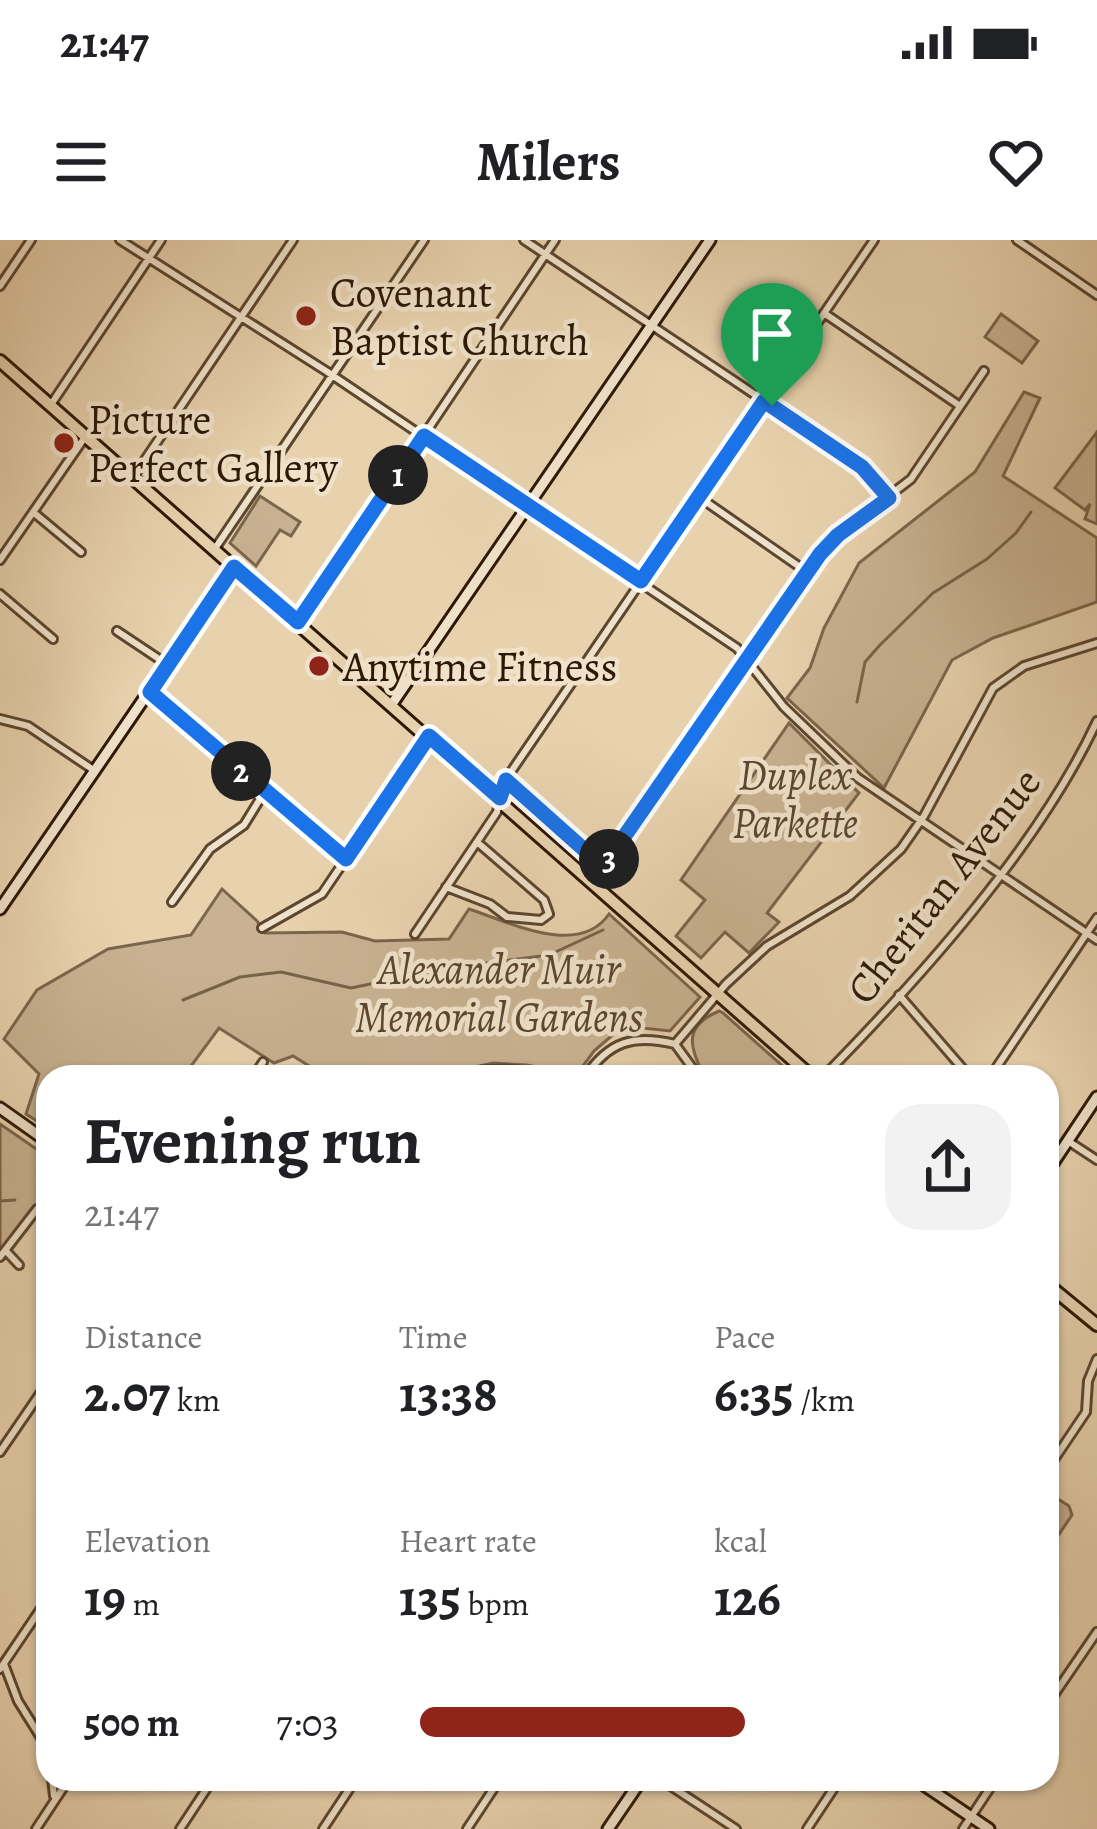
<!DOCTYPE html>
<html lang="en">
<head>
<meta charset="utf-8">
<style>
	body { margin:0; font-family:Alegreya,serif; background:#f2f2f2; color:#202124; height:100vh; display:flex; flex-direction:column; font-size:45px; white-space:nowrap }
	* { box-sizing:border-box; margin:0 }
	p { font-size:39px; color:#757577 }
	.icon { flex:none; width:66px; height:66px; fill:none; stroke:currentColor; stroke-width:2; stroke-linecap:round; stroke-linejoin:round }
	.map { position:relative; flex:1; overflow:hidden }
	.panel { position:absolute; left:36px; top:825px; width:1023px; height:726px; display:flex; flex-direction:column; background:#fff; border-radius:36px; box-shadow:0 3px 9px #0004 }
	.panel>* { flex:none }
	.pin { position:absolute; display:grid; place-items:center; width:102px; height:102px; color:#fff; margin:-123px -51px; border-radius:50% 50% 50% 0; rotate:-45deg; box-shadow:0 0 12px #0007 }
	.pin .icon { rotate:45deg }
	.km { position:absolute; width:60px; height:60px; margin:-30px; border-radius:50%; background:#222; color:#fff; font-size:33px; line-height:60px; text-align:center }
	.round { display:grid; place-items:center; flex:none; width:126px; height:126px; border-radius:36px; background:#f2f2f2 }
	.summary { display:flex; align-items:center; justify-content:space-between; height:204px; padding:0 48px }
	h1 { font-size:66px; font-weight:700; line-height:90px }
	.figures { display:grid; grid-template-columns:repeat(3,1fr); gap:18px; height:204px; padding:12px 48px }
	.figures div { display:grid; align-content:center }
	.figures b { font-size:51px; font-weight:700 }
	.figures small { font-size:33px; font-weight:400 }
	.figures p { font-size:33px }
	ul { padding:0 48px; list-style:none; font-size:39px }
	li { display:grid; grid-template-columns:192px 144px 1fr; align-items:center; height:90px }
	li i { height:30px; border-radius:15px; background:#8f2418 }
	.status { display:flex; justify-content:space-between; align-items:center; height:84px; padding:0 60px; background:#fff; direction:ltr }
	.status svg { height:33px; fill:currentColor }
	header { display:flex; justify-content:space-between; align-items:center; height:156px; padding:0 48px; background:#fff; font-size:54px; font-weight:700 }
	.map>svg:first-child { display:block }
</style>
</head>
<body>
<div class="status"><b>21:47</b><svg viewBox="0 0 49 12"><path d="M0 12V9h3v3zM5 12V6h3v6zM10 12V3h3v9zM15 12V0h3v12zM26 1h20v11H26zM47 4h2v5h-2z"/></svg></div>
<header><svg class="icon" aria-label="menu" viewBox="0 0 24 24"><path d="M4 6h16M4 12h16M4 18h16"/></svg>Milers<svg class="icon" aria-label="heart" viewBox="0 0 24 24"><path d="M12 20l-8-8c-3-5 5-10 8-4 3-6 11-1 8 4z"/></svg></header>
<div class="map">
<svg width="1097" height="1589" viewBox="0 0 1097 1589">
	<rect width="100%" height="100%" fill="#e8d2ae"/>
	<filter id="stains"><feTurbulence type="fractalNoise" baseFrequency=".00167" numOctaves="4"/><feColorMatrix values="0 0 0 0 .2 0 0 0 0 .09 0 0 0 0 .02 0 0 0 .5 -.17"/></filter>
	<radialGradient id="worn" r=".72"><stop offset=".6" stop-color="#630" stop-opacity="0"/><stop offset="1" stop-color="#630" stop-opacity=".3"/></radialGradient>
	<!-- park -->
	<path fill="#c8b291" stroke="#7b654b" stroke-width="3" d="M1001 74 1038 101 1022 123 985 97Z
		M1024 152 1040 158 1003 236 1097 298V362L993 398 952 420 884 548 787 458 810 428 824 388 859 323 975 232Z
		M1097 192V284L1085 279 1090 264 1085 270 1055 248Z
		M260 256 300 282 291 296 280 290 256 326 230 303Z
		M789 483 859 553 767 673 779 682 749 713 725 692 701 718 676 696 705 660 681 640Z
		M222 649 257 681 265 693 342 692 375 701 449 699 469 669C509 682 579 718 609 674L700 757 670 791 643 788 615 793 594 811 580 830 568 834 527 825 493 823 429 837H327L293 816 274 823 219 788 183 837H48V888L26 874 39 834 4 799 37 750 108 709 191 695Z
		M719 771 723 773 795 837H704C692 809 680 788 719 771Z
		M0 884 48 917V956L36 975 30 973 0 1012Z
		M1050 1254 1069 1266 1072 1275 1047 1312Z"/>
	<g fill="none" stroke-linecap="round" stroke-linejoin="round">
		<!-- stream -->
		<path stroke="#786248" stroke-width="3" d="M857 462 865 422 880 405 933 353 987 319 1016 293 1031 272
			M183 760 240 737 281 732 351 748 448 728 549 715 603 690
			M0 961 15 960"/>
		<!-- street casing -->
		<g stroke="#5c462f" stroke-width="12">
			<path id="street" d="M120 0 326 131 737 408 784 467 858 538 1097 700
				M524 0 857 223 889 258
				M1017 0 1097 55
				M0 46 31 0
				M824 73 960 166
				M50 166 161 0
				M134 236 293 0
				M699 257 807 332
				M33 272 81 312
				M214 310 424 0
				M0 320 85 197
				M0 354 53 399
				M298 383 555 0
				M117 391 168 425
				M150 452 346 619
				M0 479 28 486 95 531
				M506 540 598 622 608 620 820 314 838 295 911 239 984 131
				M446 647 490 664 507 677 541 680 549 674 544 660 477 602
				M172 662 210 609 244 585 265 551
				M262 688 322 654 427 499
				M415 694 497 572 502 545 874 0
				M899 755 970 837
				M675 804 726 744 767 706 850 656 901 609 924 576 993 448 1024 426 1097 403
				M675 804 699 837
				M253 837 263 822
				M447 837C483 827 518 827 554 837
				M585 837C609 801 634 794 675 804
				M823 837C920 738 1039 606 1097 481
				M990 837 1097 678
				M1068 901 1097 920
				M6 1011 19 1025
				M0 1017 37 969
				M0 1212 48 1142
				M1047 1230 1086 1172 1088 1141 1097 1119
				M4 1424 18 1461 48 1509
				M0 1429 48 1358
				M1047 1465 1097 1392
				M52 1539 54 1556
				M660 1539 736 1589
				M36 1589 69 1539
				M180 1589 213 1539
				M323 1589 356 1539
				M467 1589 500 1539
				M807 1589 840 1539
				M963 1589 996 1539"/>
		</g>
		<!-- secondary casing -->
		<g stroke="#2e1805" stroke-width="15">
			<path id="secondary" d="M392 464 710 0
				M0 669 234 327
				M0 868 48 902
				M1047 932 1097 857
				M915 1539 989 1589
				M608 1589 642 1539"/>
		</g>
		<!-- primary casing -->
		<g stroke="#2e1805" stroke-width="16">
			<path id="primary" d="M0 121 812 837
				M1047 1044 1097 1085"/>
		</g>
		<!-- street -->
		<use href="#street" stroke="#f0e2ca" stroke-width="6"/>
		<!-- secondary -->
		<use href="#secondary" stroke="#f0e2ca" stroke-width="9"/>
		<!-- primary -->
		<use href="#primary" stroke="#e8d2ae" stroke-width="10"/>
	</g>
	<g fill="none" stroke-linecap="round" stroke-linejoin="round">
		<!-- route casing -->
		<g stroke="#fff" stroke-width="24">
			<path id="route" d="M764 161 862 227 889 258 838 295 820 314 608 620 598 622 506 540 500 558 429 496 346 619 150 452 234 327 298 382 424 196 641 341Z"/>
		</g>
		<!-- route -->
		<use href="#route" stroke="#1a73e8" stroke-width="15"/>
	</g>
	<!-- markers -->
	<g fill="#8f2418" stroke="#f0e2ca" stroke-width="4.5">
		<circle cx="306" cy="76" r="12"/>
		<circle cx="64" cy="203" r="12"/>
		<circle cx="319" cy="426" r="12"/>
	</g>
	<g text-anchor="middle" stroke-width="9" stroke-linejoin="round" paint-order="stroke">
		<!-- poi labels -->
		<g font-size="42" fill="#2e1805" stroke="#f0e2ca" text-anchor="start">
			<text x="330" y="67">Covenant<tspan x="330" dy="48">Baptist Church</tspan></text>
			<text x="88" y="194">Picture<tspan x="88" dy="48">Perfect Gallery</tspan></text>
			<text x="343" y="441">Anytime Fitness</text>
		</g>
		<!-- park labels -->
		<g font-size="42" font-style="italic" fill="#5c462f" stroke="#f0e2ca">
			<text x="795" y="549">Duplex<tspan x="795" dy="48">Parkette</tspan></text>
			<text x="499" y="743">Alexander Muir<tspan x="499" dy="48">Memorial Gardens</tspan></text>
		</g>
		<!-- street labels -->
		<g font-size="42" fill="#2e1805" stroke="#f0e2ca">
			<text transform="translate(943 645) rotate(-52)" y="15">Cheritan Avenue</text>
		</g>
	</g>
	<rect width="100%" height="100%" filter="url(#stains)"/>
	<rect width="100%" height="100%" fill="url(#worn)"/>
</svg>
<div class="pin" style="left:772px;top:166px;background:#1e9e55"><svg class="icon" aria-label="arrive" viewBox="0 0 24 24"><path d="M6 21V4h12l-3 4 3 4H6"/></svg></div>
<b class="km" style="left:398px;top:235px">1</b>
<b class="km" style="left:241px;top:531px">2</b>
<b class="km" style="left:609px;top:619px">3</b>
<section class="panel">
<div class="summary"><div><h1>Evening run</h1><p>21:47</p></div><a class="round"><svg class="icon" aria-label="share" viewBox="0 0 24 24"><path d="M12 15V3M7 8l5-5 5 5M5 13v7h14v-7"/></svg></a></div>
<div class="figures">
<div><p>Distance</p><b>2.07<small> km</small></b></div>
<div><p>Time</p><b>13:38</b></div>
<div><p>Pace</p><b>6:35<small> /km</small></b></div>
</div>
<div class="figures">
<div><p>Elevation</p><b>19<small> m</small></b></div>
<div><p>Heart rate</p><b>135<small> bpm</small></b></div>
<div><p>kcal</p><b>126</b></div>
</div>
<ul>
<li><b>500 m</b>7:03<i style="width:55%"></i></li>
</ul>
</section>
</div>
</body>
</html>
